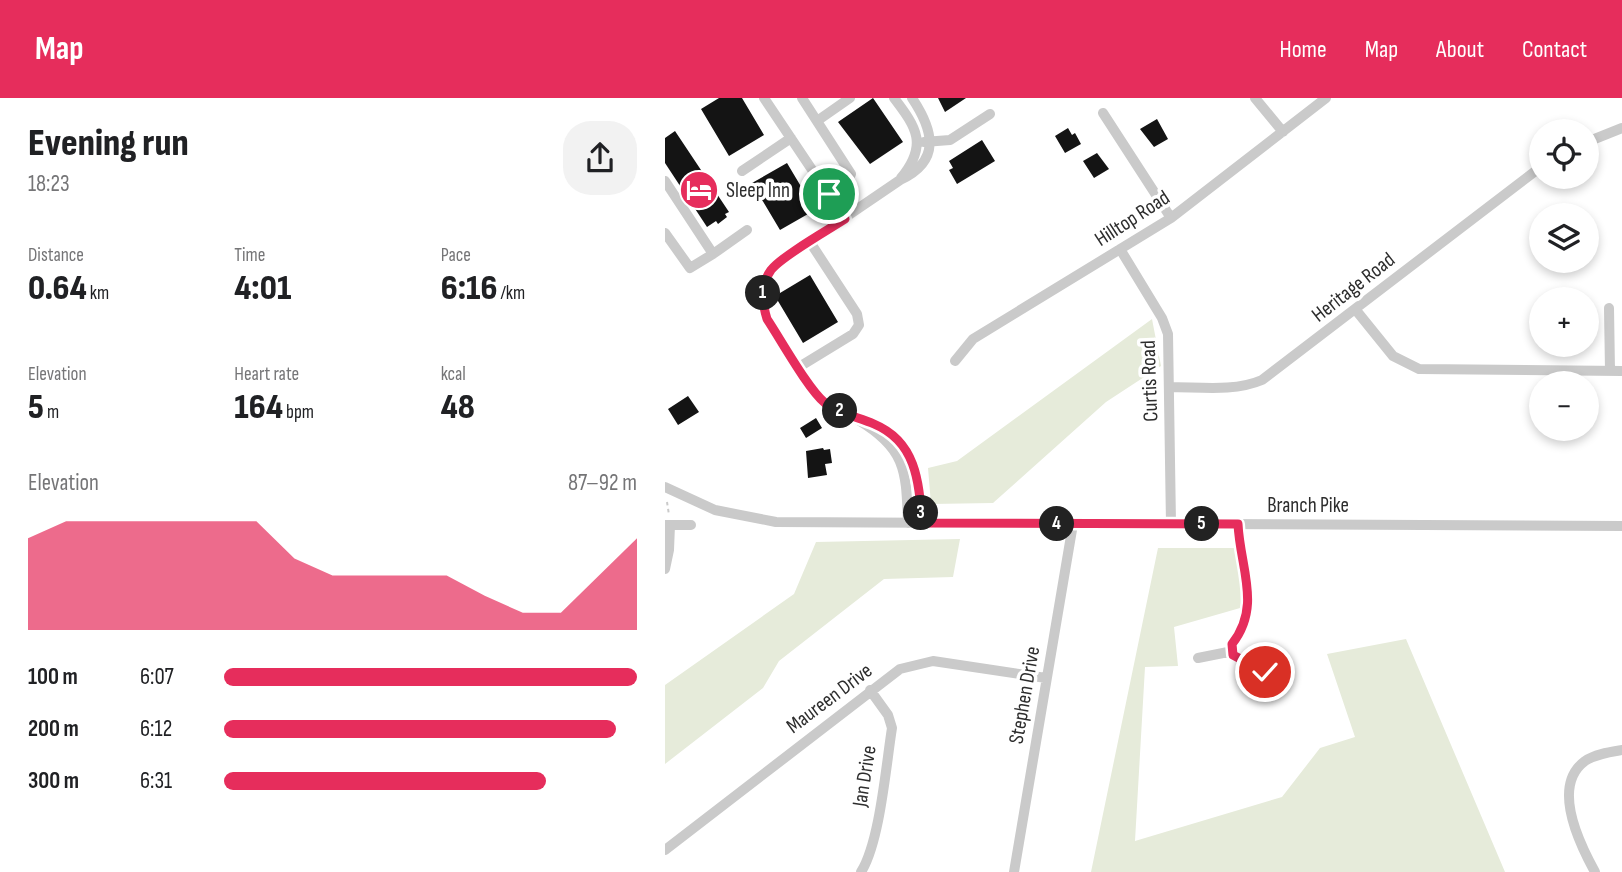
<!DOCTYPE html>
<html lang="en">
<head>
<meta charset="utf-8">
<style>
	body { margin:0; font-family:"Sofia Sans Condensed",sans-serif; background:#f2f2f2; color:#202124; height:100vh; display:flex; flex-direction:column; font-size:26px; white-space:nowrap }
	* { box-sizing:border-box; margin:0 }
	p { font-size:23px; color:#757577 }
	.icon { flex:none; width:38px; height:38px; fill:none; stroke:currentColor; stroke-width:2; stroke-linecap:round; stroke-linejoin:round }
	.map { position:relative; flex:1; overflow:hidden }
	.sheet { display:flex; flex-direction:column; background:#fff; width:665px }
	.sheet>* { flex:none }
	.controls { position:absolute; left:864px; top:21px; display:grid; gap:14px }
	.controls a { display:grid; place-items:center; width:70px; height:70px; border-radius:50%; background:#fff; box-shadow:0 4px 10px #0003; font-size:35px }
	.pin { position:absolute; display:grid; place-items:center; width:60px; height:60px; color:#fff; margin:-30px; border:4px solid #fff; border-radius:50%; box-shadow:0 2px 7px #0007 }
	.km { position:absolute; width:35px; height:35px; margin:-18px; border-radius:50%; background:#222; color:#fff; font-size:19px; line-height:35px; text-align:center }
	.round { display:grid; place-items:center; flex:none; width:74px; height:74px; border-radius:28px; background:#f2f2f2 }
	.summary { display:flex; align-items:center; justify-content:space-between; height:119px; padding:0 28px }
	h1 { font-size:38px; font-weight:800; line-height:52px }
	.figures { display:grid; grid-template-columns:repeat(3,1fr); gap:10px; height:119px; padding:7px 28px }
	.figures div { display:grid; align-content:center }
	.figures b { font-size:35px; font-weight:800 }
	.figures small { font-size:19px; font-weight:400 }
	.figures p { font-size:19px }
	.chart { height:196px; padding:14px 28px }
	.chart p { display:flex; justify-content:space-between }
	.chart svg { width:100%; height:126px; margin-top:7px; fill:#e62d5c; opacity:.7 }
	ul { padding:0 28px; list-style:none; font-size:23px }
	li { display:grid; grid-template-columns:112px 84px 1fr; align-items:center; height:52px }
	li i { height:18px; border-radius:9px; background:#e62d5c }
	header { display:flex; align-items:center; gap:42px; box-sizing:border-box; height:98px; padding:0 35px; background:#e62d5c; color:#fff }
	header strong { font-size:33px }
	nav { display:flex; gap:38px; margin-inline-start:auto; font-size:24px }
	main { display:flex; flex:1; min-height:0 }
	.map>svg:first-child { display:block }
</style>
</head>
<body>
<header>
<strong>Map</strong>
<nav><a>Home</a><a>Map</a><a>About</a><a>Contact</a></nav>
</header>
<main>
<section class="sheet">
<div class="summary"><div><h1>Evening run</h1><p>18:23</p></div><a class="round"><svg class="icon" aria-label="share" viewBox="0 0 24 24"><path d="M12 15V3M7 8l5-5 5 5M5 13v7h14v-7"/></svg></a></div>
<div class="figures">
<div><p>Distance</p><b>0.64<small> km</small></b></div>
<div><p>Time</p><b>4:01</b></div>
<div><p>Pace</p><b>6:16<small> /km</small></b></div>
</div>
<div class="figures">
<div><p>Elevation</p><b>5<small> m</small></b></div>
<div><p>Heart rate</p><b>164<small> bpm</small></b></div>
<div><p>kcal</p><b>48</b></div>
</div>
<div class="chart"><p><span>Elevation</span>87–92 m</p>
<svg viewBox="0 0 160 44" preserveAspectRatio="none"><path d="M0 44V12L10 6L20 6L30 6L40 6L50 6L60 6L70 19L80 25L90 25L100 25L110 25L120 32L130 38L140 38L150 25L160 12V44z"/></svg>
</div>
<ul>
<li><b>100 m</b>6:07<i style="width:100%"></i></li>
<li><b>200 m</b>6:12<i style="width:95%"></i></li>
<li><b>300 m</b>6:31<i style="width:78%"></i></li>
</ul>
</section>
<div class="map">
<svg width="957" height="774" viewBox="0 0 957 774">
	<rect width="100%" height="100%" fill="#fff"/>
	<!-- green -->
	<path fill="#e6ebda" d="M487 221 496 268 441 304 328 405 266 406 263 370 292 363Z
		M295 441 288 479 219 481 114 563 98 590 0 666V587L129 496 151 444Z
		M493 450H575L589 506 509 529 513 568 480 569 470 743 617 699 655 650 690 639 662 556 741 541 840 774H426Z"/>
	<!-- building -->
	<path fill="#141414" d="M54 0H77L99 37 64 58 36 11Z
		M208 0 238 44 205 66 173 24Z
		M273 0H301L280 14Z
		M492 21 503 41 489 49 475 31Z
		M403 30 407 37 410 35 416 46 400 55 390 38Z
		M10 33 64 114 60 116 62 119 53 126 51 123 42 129 0 65V40Z
		M317 42 330 63 292 86 284 72 288 70 284 63Z
		M432 55 444 71 429 80 418 63Z
		M122 65 150 112 115 132 87 85Z
		M145 177 173 224 138 245 110 198Z
		M23 298 34 314 13 327 3 311Z
		M151 320 157 330 141 340 135 330Z
		M158 350 159 352 165 351 167 365 160 366 162 377 143 380 141 353Z"/>
	<g fill="none" stroke-linecap="round" stroke-linejoin="round">
		<!-- path -->
		<path stroke="#cacaca" stroke-width="2" stroke-dasharray="3.5 3.5" stroke-linecap="butt" d="M2 404 4 417"/>
		<!-- minor -->
		<path stroke="#cacaca" stroke-width="10" d="M99 0 180 121
			M137 0 186 76 181 84 164 96
			M229 0C252 30 263 47 236 80
			M590 0 618 34
			M438 15 506 120
			M152 23 185 0
			M259 44 285 42 325 16
			M922 44 957 30
			M77 73 126 40
			M0 83 48 156 82 132
			M0 135 25 170 48 156
			M455 151 497 220 503 236 506 426
			M944 210 945 273
			M690 211 728 258 754 271 957 273
			M290 263 308 241 506 120 661 0
			M134 269 188 236 194 227 192 216 145 144
			M504 289C535 289 569 294 597 282L877 68
			M205 325C253 344 254 380 257 425
			M0 389 50 412 111 424 957 428
			M243 425C241 374 242 351 193 322 181 315 166 311 156 301 138 283 117 244 102 221 94 198 98 179 116 163L235 82C276 63 269 33 247 0
			M573 426C575 470 597 508 567 546L568 557 600 574
			M0 427H26
			M0 471 4 452 5 427
			M533 560 568 553
			M0 752 235 571 268 563 381 580
			M196 774C215 744 221 667 227 630L223 617 205 592
			M349 774 408 426
			M930 774C914 745 886 688 920 663 930 656 945 654 957 652"/>
	</g>
	<g fill="none" stroke-linecap="round" stroke-linejoin="round">
		<!-- route casing -->
		<g stroke="#fff" stroke-width="14">
			<path id="route" d="M164 96 180 121C163 132 117 158 106 172 95 187 97 205 102 221 116 242 143 291 160 305 175 316 193 319 209 326 252 344 254 385 257 425L573 426C575 470 597 508 567 546L568 557 600 574"/>
		</g>
		<!-- route -->
		<use href="#route" stroke="#e62d5c" stroke-width="9"/>
	</g>
	<!-- icons -->
	<defs>
		<g id="hotel-disc" transform="scale(2.0125)"><circle r="9.5" fill="#e62d5c" stroke="#fff"/><path d="M-6-4.5h1.5V1H6V5H4.5V3h-9V5H-6ZM-4 0a1.8 1.8 0 1 1 3.6 0ZM.5 0V-2.5h3Q6-2.5 6 0Z" fill="#fff"/></g>
	</defs>
	<g fill-rule="evenodd">
		<use href="#hotel-disc" x="34" y="92"/>
	</g>
	<g text-anchor="middle" stroke-width="7" stroke-linejoin="round" paint-order="stroke">
		<!-- poi labels -->
		<g font-size="21" fill="#2d2d2d" stroke="#fff" text-anchor="start">
			<text x="61" y="99">Sleep Inn</text>
		</g>
		<!-- street labels -->
		<g font-size="21" fill="#2d2d2d" stroke="#fff">
			<text transform="translate(467 120) rotate(-33)" y="7">Hilltop Road</text>
			<text transform="translate(688 189) rotate(-38)" y="7">Heritage Road</text>
			<text transform="translate(484 283) rotate(-92)" y="7">Curtis Road</text>
			<text x="643" y="414">Branch Pike</text>
			<text transform="translate(359 597) rotate(-80)" y="7">Stephen Drive</text>
			<text transform="translate(164 600) rotate(-37)" y="7">Maureen Drive</text>
			<text transform="translate(199 678) rotate(-81)" y="7">Jan Drive</text>
		</g>
	</g>
</svg>
<div class="controls">
<a><svg class="icon" aria-label="locate" viewBox="0 0 24 24"><circle cx="12" cy="12" r="6"/><path d="M12 2v4M12 18v4M2 12h4M18 12h4"/></svg></a>
<a><svg class="icon" aria-label="layers" viewBox="0 0 24 24"><path d="M12 4l9 5-9 5-9-5zM3 14l9 5 9-5"/></svg></a>
<a>+</a>
<a>−</a>
</div>
<div class="pin" style="left:164px;top:96px;background:#1e9e55"><svg class="icon" aria-label="arrive" viewBox="0 0 24 24"><path d="M6 21V4h12l-3 4 3 4H6"/></svg></div>
<div class="pin" style="left:600px;top:574px;background:#d93025"><svg class="icon" aria-label="check" viewBox="0 0 24 24"><path d="M5 12l5 5 9-10"/></svg></div>
<b class="km" style="left:98px;top:195px">1</b>
<b class="km" style="left:175px;top:313px">2</b>
<b class="km" style="left:256px;top:415px">3</b>
<b class="km" style="left:392px;top:426px">4</b>
<b class="km" style="left:537px;top:426px">5</b>
</div>
</main>
</body>
</html>
